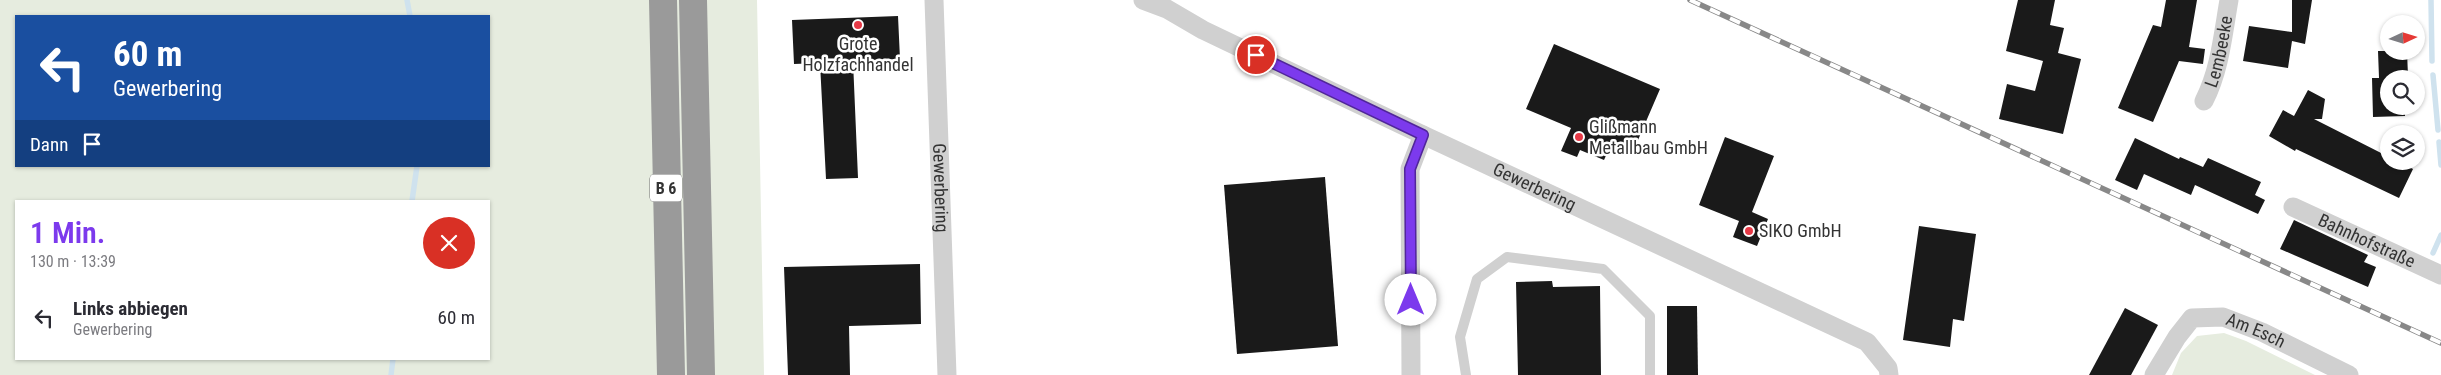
<!DOCTYPE html>
<html lang="de">
<head>
<meta charset="utf-8">
<style>
	:root { --surface:#fff; --page:#f7f7f7; --text:#2b2b33; --muted:#7c7c81; --accent:#7c3aed }
	body { margin:0; font-family:"Roboto Condensed",sans-serif; background:var(--page); color:var(--text); height:100vh; display:flex; flex-direction:column; font-size:19px; white-space:nowrap }
	* { box-sizing:border-box; margin:0 }
	p { font-size:16px; color:var(--muted) }
	.icon { flex:none; width:28px; height:28px; fill:none; stroke:currentColor; stroke-width:2; stroke-linecap:round; stroke-linejoin:round }
	.map { position:relative; flex:1; overflow:hidden }
	.panel { position:absolute; left:15px; top:200px; width:475px; height:160px; display:flex; flex-direction:column; background:var(--surface); border-radius:0px; box-shadow:0 1px 4px #0004 }
	.panel>* { flex:none }
	.hud { position:absolute; left:15px; top:15px; width:475px; height:152px; border-radius:0px; box-shadow:0 1px 4px #0004; background:#1a4fa0; color:#fff; overflow:hidden }
	.needle { width:32px; rotate:86deg }
	.controls { position:absolute; left:2380px; top:15px; display:grid; gap:10px }
	.controls a { display:grid; place-items:center; width:45px; height:45px; border-radius:50%; background:var(--surface); box-shadow:0 1px 4px #0004; font-size:25px }
	.pin { position:absolute; display:grid; place-items:center; width:42px; height:42px; color:#fff; margin:-21px; border:2px solid #fff; border-radius:50%; box-shadow:0 1px 5px #0007 }
	.me { position:absolute; width:55px; margin:-28px; rotate:0deg; stroke-linejoin:round; filter:drop-shadow(0 0 4px #0008) }
	.turn { display:flex; align-items:center; gap:18px; height:105px; padding:0 15px; font-size:22px }
	.turn .icon { width:65px; height:65px; stroke-width:2.5 }
	.turn b { display:block; font-size:35px; line-height:42px }
	.then { display:flex; align-items:center; height:48px; padding:0 15px; background:#0003; gap:10px; font-size:19px }
	.round { display:grid; place-items:center; flex:none; width:52px; height:52px; border-radius:26px; background:var(--page) }
	.summary { display:flex; align-items:center; justify-content:space-between; height:85px; padding:0 15px }
	h1 { font-size:30px; font-weight:600; line-height:38px; color:var(--accent) }
	ul { padding:0; list-style:none }
	li { display:flex; align-items:center; gap:15px; height:65px; padding:0 15px }
	li div { flex:1 }
	li b { display:block; font-size:19px }
	li em { font-style:normal }
	.map>svg:first-child { display:block }
	.green { fill:#e6ecdf; fill-rule:evenodd }
	.lines { fill:none; stroke-linecap:round; stroke-linejoin:round }
	.stream { stroke:#cfe2ee; stroke-width:5.5 }
	.building { fill:#1a1a1a }
	.lane { stroke:#d0d0d0; stroke-width:10 }
	.street { stroke:#d0d0d0; stroke-width:19 }
	.highway { stroke:#9a9a9a; stroke-width:28 }
	.rail-casing { stroke:#888; stroke-width:5.5 }
	.rail { stroke:#fff; stroke-width:4; stroke-dasharray:11; stroke-linecap:butt }
	.route-casing { stroke:#51269a; stroke-width:12 }
	.route { stroke:#7c3aed; stroke-width:9 }
	.poi-dot { fill:#e63946; stroke:#fff; stroke-width:2 }
	.labels { text-anchor:middle; stroke-width:5; stroke-linejoin:round; paint-order:stroke }
	.shield { fill:#fff; stroke:#707070; stroke-width:1 }
	.shield-label { font-size:16px; font-weight:bold; fill:#333 }
	.poi-label { font-size:18px; fill:#333; stroke:#fff; text-anchor:start }
	.street-label { font-size:18px; fill:#333; stroke:#fff }
</style>
</head>
<body>
<div class="map">
<svg width="2441" height="375" viewBox="0 0 2441 375">
	<rect width="100%" height="100%" fill="#fff"/>
	<g class="green">
		<path d="M 0,0 L 757,0 L 764,375 L 0,375 ZM 16,16 L 489,16 L 489,166 L 16,166 ZM 16,201 L 489,201 L 489,359 L 16,359 Z"/>
		<polygon points="2224,333 2246,341 2315,375 2172,375 2181,353 2197,336"/>
	</g>
	<g class="lines">
		<g class="stream">
			<polyline points="407,0 410,16"/>
			<polyline points="2431,0 2432,61"/>
			<polyline points="2433,75 2438,130"/>
			<polyline points="2439,142 2441,165"/>
			<polyline points="412,201 417,166"/>
			<polyline points="2433,253 2441,235"/>
			<polyline points="391,375 393,359"/>
		</g>
	</g>
	<g class="building">
		<polygon points="2018,0 2055,0 2050,25 2064,28 2058,53 2081,59 2063,134 1999,119 2007,84 2035,91 2043,61 2006,51"/>
		<polygon points="2166,0 2197,0 2189,47 2205,49 2203,64 2179,61 2153,122 2118,108 2153,25 2161,27"/>
		<polygon points="2292,0 2312,0 2305,44 2292,41 2288,68 2243,61 2249,26 2292,32"/>
		<polygon points="898,16 900,59 853,61 858,178 826,179 820,63 794,64 792,20"/>
		<polygon points="1554,44 1660,89 1632,154 1611,145 1604,160 1580,150 1577,157 1561,151 1571,128 1526,109"/>
		<polygon points="2378,51 2407,51 2408,76 2404,77 2404,79 2389,79 2389,106 2405,106 2405,116 2373,117 2372,78 2379,78"/>
		<polygon points="2308,90 2325,99 2322,119 2314,119 2389,157 2389,161 2398,161 2413,169 2399,198 2296,149 2295,151 2269,136 2283,110 2294,116"/>
		<polygon points="1725,137 1774,156 1752,212 1768,219 1757,246 1733,237 1739,221 1699,205"/>
		<polygon points="2135,138 2179,159 2180,157 2203,167 2208,158 2261,182 2255,195 2265,200 2258,214 2195,185 2191,195 2144,174 2137,190 2115,180"/>
		<polygon points="1325,177 1338,346 1237,354 1224,185"/>
		<polygon points="2294,220 2368,255 2364,262 2376,267 2368,287 2280,249"/>
		<polygon points="1919,226 1976,234 1964,321 1953,319 1950,347 1903,340"/>
		<polygon points="920,264 921,324 849,326 850,375 788,375 784,267"/>
		<polygon points="1552,281 1553,287 1600,286 1601,375 1518,375 1516,282"/>
		<polygon points="1667,306 1697,306 1698,375 1667,375"/>
		<polygon points="2125,308 2158,325 2131,375 2089,375"/>
	</g>
	<g class="lines">
		<polyline class="lane" points="1466,375 1460,337 1477,279 1507,257 1603,269 1650,316 1650,375"/>
		<g class="street">
			<path id="s1" d="M 934,0 L 947,375"/>
			<path id="s2" d="M 1143,0 L 1167,9 L 1203,30 L 1423,135 L 1867,342 L 1888,368 L 1889,375"/>
			<path id="s3" d="M 2204,101 C 2220,70 2223,34 2229,0"/>
			<path id="s4" d="M 2293,207 L 2441,275"/>
			<polyline points="1411,375 1410,169 1423,135"/>
			<path id="s5" d="M 2154,375 L 2177,337 L 2192,318 L 2223,317 L 2262,332 L 2349,375"/>
		</g>
		<g class="highway">
			<polyline points="663,0 671,375"/>
			<polyline points="693,0 701,375"/>
		</g>
		<g class="rail-casing">
			<polyline id="rail" points="1690,0 2441,343"/>
		</g>
		<use href="#rail" class="rail"/>
	</g>
	<g class="lines">
		<g class="route-casing">
			<polyline id="route" points="1256,55 1423,135 1410,169 1411,300"/>
		</g>
		<use href="#route" class="route"/>
	</g>
	<g class="poi-dot">
		<circle cx="858" cy="25" r="5"/>
		<circle cx="1579" cy="137" r="5"/>
		<circle cx="1749" cy="231" r="5"/>
	</g>
	<g class="labels">
		<rect class="shield" x="650" y="174.5" width="32" height="27" rx="4"/>
		<g class="shield-label">
			<text x="666" y="194">B 6</text>
		</g>
		<g class="poi-label">
			<text x="858" y="50" text-anchor="middle">Grote<tspan x="858" dy="21">Holzfachhandel</tspan></text>
			<text x="1589" y="133">Glißmann<tspan x="1589" dy="21">Metallbau GmbH</tspan></text>
			<text x="1759" y="237">SIKO GmbH</text>
		</g>
		<g class="street-label">
			<text dy="6" stroke="none"><textPath href="#s3" startOffset="52">Lembeeke</textPath></text>
			<text dy="6" stroke="none"><textPath href="#s2" startOffset="434">Gewerbering</textPath></text>
			<text dy="6" stroke="none"><textPath href="#s1" startOffset="188">Gewerbering</textPath></text>
			<text dy="6" stroke="none"><textPath href="#s4" startOffset="81">Bahnhofstraße</textPath></text>
			<text dy="6" stroke="none"><textPath href="#s5" startOffset="135">Am Esch</textPath></text>
		</g>
	</g>
</svg>
<div class="controls">
<a><svg class="needle" viewBox="-14 -14 28 28"><path d="M0-13l5 13h-10z" fill="#e53935"/><path d="M0 13l5-13h-10z" fill="#7c7c81"/></svg></a>
<a><svg class="icon" aria-label="search" viewBox="0 0 24 24"><circle cx="10" cy="10" r="6"/><path d="M15 15l6 6"/></svg></a>
<a><svg class="icon" aria-label="layers" viewBox="0 0 24 24"><path d="M12 4l9 5-9 5-9-5zM3 14l9 5 9-5"/></svg></a>
</div>
<div class="pin" style="left:1256px;top:55px;background:#d93025"><svg class="icon" aria-label="arrive" viewBox="0 0 24 24"><path d="M6 21V4h12l-3 4 3 4H6"/></svg></div>
<svg class="me" style="left:1411px;top:300px" viewBox="-20 -20 40 40"><circle r="19" fill="#fff"/><path d="M0-13L10 11 0 6-10 11z" fill="#7c3aed"/></svg>
<div class="hud">
<div class="turn"><svg class="icon" aria-label="left" viewBox="0 0 24 24"><path d="M17 20v-9H6M10 6l-5 5 5 5"/></svg><div><b>60 m</b>Gewerbering</div></div>
<div class="then">Dann<svg class="icon" aria-label="arrive" viewBox="0 0 24 24"><path d="M6 21V4h12l-3 4 3 4H6"/></svg></div>
</div>
<section class="panel">
<div class="summary"><div><h1>1 Min.</h1><p>130 m · 13:39</p></div><a class="round" style="background:#d93025;color:#fff"><svg class="icon" aria-label="close" viewBox="0 0 24 24"><path d="M6 6l12 12M18 6L6 18"/></svg></a></div>
<ul>
<li><svg class="icon" aria-label="left" viewBox="0 0 24 24"><path d="M17 20v-9H6M10 6l-5 5 5 5"/></svg><div><b>Links abbiegen</b><p>Gewerbering</p></div><em>60 m</em></li>
</ul>
</section>
</div>
</body>
</html>
